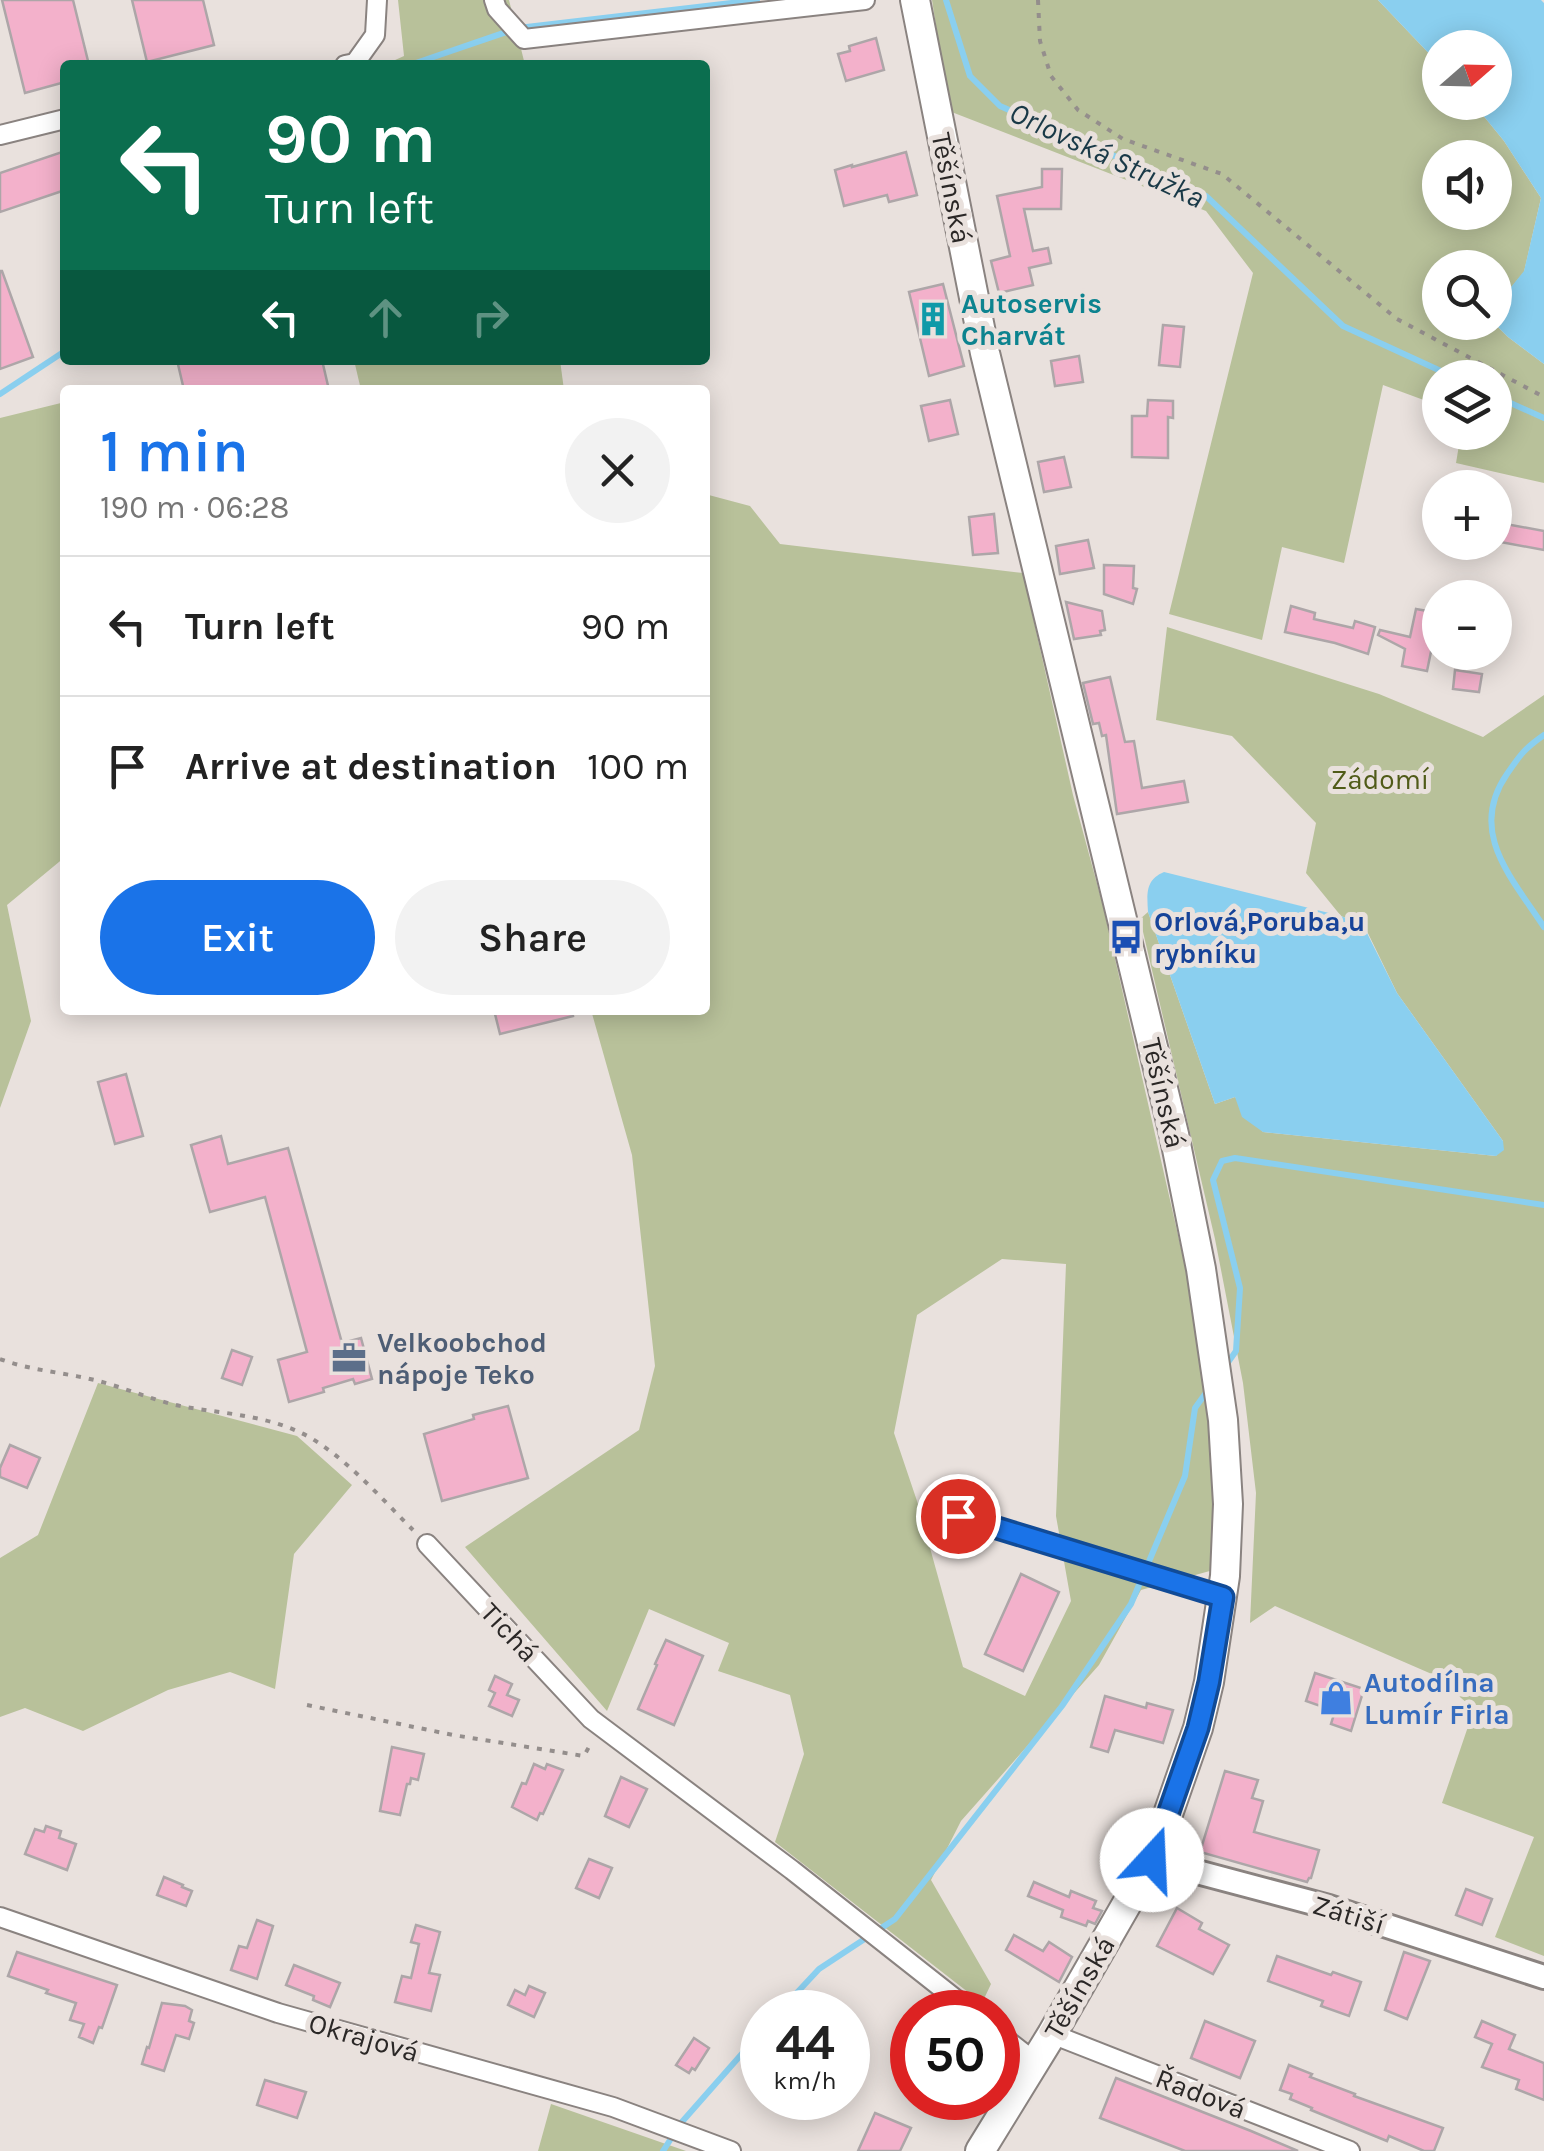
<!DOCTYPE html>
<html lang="en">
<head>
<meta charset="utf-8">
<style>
	:root { --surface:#fff; --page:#f2f2f2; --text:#222; --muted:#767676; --line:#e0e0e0; --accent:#1a73e8 }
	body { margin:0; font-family:Karla,sans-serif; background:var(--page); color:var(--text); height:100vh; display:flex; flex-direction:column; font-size:38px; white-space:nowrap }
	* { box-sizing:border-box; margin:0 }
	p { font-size:32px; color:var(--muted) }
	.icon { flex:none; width:55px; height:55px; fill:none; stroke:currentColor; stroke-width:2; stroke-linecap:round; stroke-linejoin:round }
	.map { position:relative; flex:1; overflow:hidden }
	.drawer { position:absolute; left:60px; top:385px; width:650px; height:630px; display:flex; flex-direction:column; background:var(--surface); border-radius:10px; box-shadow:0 5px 25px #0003 }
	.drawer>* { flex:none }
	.guide { position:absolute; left:60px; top:60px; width:650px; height:305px; border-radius:10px; box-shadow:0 5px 25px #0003; background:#0b6e4f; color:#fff; overflow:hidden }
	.needle { width:65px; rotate:70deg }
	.buttons { position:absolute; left:1422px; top:30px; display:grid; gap:20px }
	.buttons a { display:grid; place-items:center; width:90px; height:90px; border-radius:50%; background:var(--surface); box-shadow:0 5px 25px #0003; font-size:50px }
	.speed { position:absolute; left:740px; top:1990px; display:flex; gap:20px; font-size:50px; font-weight:700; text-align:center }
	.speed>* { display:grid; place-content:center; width:130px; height:130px; border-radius:50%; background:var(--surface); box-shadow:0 5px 25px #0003; line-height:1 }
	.speed small { font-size:25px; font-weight:400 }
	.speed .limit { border:15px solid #d22; background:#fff; color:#111 }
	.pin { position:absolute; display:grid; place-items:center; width:85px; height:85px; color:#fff; margin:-42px; border:5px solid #fff; border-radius:50%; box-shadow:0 2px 10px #0007 }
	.me { position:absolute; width:110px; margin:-55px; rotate:20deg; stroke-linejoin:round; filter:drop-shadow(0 0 8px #0008) }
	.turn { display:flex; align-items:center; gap:35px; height:210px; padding:0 40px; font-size:45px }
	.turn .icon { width:130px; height:130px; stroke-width:2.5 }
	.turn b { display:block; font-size:70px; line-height:85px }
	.lanes { display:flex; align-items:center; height:95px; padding:0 40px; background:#0003; justify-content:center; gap:50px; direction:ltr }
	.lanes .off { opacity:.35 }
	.round { display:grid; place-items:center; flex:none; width:105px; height:105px; border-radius:52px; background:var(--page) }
	.overview { display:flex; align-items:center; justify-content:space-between; height:170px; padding:0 40px }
	h1 { font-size:60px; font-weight:600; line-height:75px; color:var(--accent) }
	.primary-button { display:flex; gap:20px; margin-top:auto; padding:20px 40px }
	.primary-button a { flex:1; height:115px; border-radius:60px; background:var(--accent); color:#fff; font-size:40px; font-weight:600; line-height:115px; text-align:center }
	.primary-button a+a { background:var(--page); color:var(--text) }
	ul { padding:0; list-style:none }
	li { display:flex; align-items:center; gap:30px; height:140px; padding:0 40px; border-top:2px solid var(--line) }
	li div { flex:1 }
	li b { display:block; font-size:38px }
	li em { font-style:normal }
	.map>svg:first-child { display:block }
	.green { fill:#b8c19a; fill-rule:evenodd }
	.water { fill:#8acfef }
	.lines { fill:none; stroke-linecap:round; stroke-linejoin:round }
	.stream { stroke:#8acfef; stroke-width:6 }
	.building { fill:#f3b1cb; stroke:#ada6a8; stroke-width:2.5 }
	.minor-casing { stroke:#8a8380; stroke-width:22 }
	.tertiary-casing { stroke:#8a8380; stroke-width:28 }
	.secondary-casing { stroke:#8a8380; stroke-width:32 }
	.path { stroke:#948e8c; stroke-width:4; stroke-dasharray:5 8; stroke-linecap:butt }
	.minor { stroke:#fff; stroke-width:18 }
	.tertiary { stroke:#fff; stroke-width:22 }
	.secondary { stroke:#fff; stroke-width:28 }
	.route-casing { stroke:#114b97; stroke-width:25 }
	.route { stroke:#1a73e8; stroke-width:18 }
	.labels { text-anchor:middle; stroke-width:10; stroke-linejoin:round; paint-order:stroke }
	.street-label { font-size:28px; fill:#2a2726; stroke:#e9e1dd }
	.culture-label { font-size:28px; font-weight:bold; fill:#0d838f; stroke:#e9e1dd; text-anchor:start }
	.park-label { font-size:28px; fill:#505b18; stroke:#e9e1dd }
	.transit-label { font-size:28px; font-weight:bold; fill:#164399; stroke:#e9e1dd; text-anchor:start }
	.service-label { font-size:28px; font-weight:bold; fill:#4e5e75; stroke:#e9e1dd; text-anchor:start }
	.shop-label { font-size:28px; font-weight:bold; fill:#366cbe; stroke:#e9e1dd; text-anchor:start }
	.water-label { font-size:30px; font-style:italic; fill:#193947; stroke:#e9e1dd }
</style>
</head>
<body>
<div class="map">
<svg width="1544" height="2151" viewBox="0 0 1544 2151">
	<rect width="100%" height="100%" fill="#e9e1dd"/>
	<g class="green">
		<polygon points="398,0 509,0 525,65 384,65 404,56"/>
		<path d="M 932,0 L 1378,0 L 1440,65 L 1440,102 L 1473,103 L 1504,141 L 1541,198 L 1524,272 L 1495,307 L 1495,268 L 1440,268 L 1440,322 L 1494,323 L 1508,337 L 1544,364 L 1544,483 L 1456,463 L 1461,433 L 1495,432 L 1495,378 L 1440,378 L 1440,406 L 1383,385 L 1344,563 L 1282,547 L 1262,640 L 1169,614 L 1253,273 L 1206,211 L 949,111 ZM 1440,158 L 1495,158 L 1495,212 L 1440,212 Z"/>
		<polygon points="354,360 560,360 564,390 361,390"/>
		<polygon points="65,402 65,857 7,905 31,1021 0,1108 0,418"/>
		<path d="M 705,494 L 750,506 L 780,544 L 1023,573 L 1073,795 L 1103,906 L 1186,1270 L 1214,1437 L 1217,1569 L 1141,1590 L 1099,1665 L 961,1821 L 931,1880 L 991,1984 L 982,2003 L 775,1842 L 804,1754 L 790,1695 L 718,1671 L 729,1643 L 649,1609 L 607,1711 L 465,1547 L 639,1430 L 655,1366 L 632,1155 L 591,1010 L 705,1010 ZM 1002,1259 L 1066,1264 L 1056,1516 L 1071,1601 L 1025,1696 L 963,1667 L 917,1501 L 894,1433 L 917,1315 Z"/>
		<polygon points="1167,627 1379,694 1483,737 1544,695 1544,1956 1495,1937 1534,1837 1442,1803 1474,1709 1434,1675 1275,1606 1250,1623 1256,1493 1243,1383 1215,1239 1140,919 1148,912 1215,1104 1235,1097 1263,1132 1496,1156 1503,1141 1397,993 1364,925 1341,916 1306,873 1316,823 1232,736 1156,720"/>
		<polygon points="98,1383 297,1436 352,1485 294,1554 275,1689 230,1672 168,1690 83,1731 25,1708 0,1717 0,1558 38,1535"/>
		<polygon points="551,2104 686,2151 538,2151"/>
	</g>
	<g class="water">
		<polygon points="1378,0 1541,0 1544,3 1544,364 1508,337 1494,323 1495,307 1524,271 1541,198 1504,141 1473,103 1495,102 1495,48 1440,48 1440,65"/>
		<path d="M 1164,872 L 1341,916 L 1363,925 L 1397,993 L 1503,1141 L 1504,1150 L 1496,1156 L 1263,1132 L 1242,1117 L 1235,1097 L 1215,1104 L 1148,912 C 1147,894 1145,880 1164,872 Z"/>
	</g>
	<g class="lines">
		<g class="stream">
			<polyline points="946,0 970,76 1000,106 1206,196 1343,326 1456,378"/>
			<polyline points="410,65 518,28 757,0"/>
			<polyline points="0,394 65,351"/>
			<polyline points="1495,396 1544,418"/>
			<path d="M 1544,735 C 1525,748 1520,755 1507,774 C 1467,832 1512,878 1544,927"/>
			<polyline points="1224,1368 1236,1351 1240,1288 1213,1180 1222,1161 1235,1158 1544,1205"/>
			<polyline points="779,2012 819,1969 895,1919 1062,1706 1131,1604 1185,1476 1195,1408 1208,1390"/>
			<polyline points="663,2151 681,2123 762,2031"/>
		</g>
	</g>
	<g class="building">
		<polygon points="2,0 73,0 89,65 65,65 65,82 25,93"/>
		<polygon points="132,0 203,0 214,45 147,62"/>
		<polygon points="876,38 884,70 846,81 838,54 850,51 849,46"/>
		<polygon points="62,152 65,160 65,190 0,212 0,173"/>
		<polygon points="906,152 917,195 889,202 887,195 844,206 835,170 852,165 852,167"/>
		<polygon points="1042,169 1062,169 1061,209 1024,209 1033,251 1048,248 1051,263 1029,268 1033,285 999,293 991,261 1010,256 997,196 1042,187"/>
		<polygon points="0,271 2,271 33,357 0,369"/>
		<polygon points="943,284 964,366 929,376 909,292"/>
		<polygon points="1163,325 1184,327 1180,367 1159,365"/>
		<polygon points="1079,356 1083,382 1055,386 1051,361"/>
		<polygon points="177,360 322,360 329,390 184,390"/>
		<polygon points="950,400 958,434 929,441 921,406"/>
		<polygon points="1148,400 1173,401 1173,418 1168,417 1168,458 1132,457 1132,416 1147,416"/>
		<polygon points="1064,457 1071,487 1044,492 1038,462"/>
		<polygon points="994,514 998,553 973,555 969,517"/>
		<polygon points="1495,522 1544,531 1544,550 1495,541"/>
		<polygon points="1088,540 1094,568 1060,574 1056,546"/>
		<polygon points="1104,565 1134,566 1133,588 1137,589 1133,604 1104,594"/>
		<polygon points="1066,602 1102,611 1105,630 1100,631 1101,635 1074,639"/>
		<polygon points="1291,606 1315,613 1314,619 1353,628 1355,621 1375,627 1368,654 1335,643 1285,632"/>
		<polygon points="1416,609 1439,613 1427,671 1402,666 1405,649 1378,635 1380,630 1410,637"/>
		<polygon points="1455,670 1482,674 1479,692 1453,689"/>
		<polygon points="1110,677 1125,742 1134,741 1142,788 1184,781 1188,802 1117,814 1106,735 1102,736 1099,723 1093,724 1083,683"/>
		<polygon points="494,1010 572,1010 573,1016 500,1034"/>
		<polygon points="126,1074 143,1136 115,1144 98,1082"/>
		<polygon points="221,1136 228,1164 288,1148 342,1343 361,1338 372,1379 355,1384 353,1379 323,1388 324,1392 289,1402 278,1360 307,1352 265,1197 210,1212 191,1145"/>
		<polygon points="232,1350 252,1357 242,1385 222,1378"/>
		<polygon points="508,1406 528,1478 442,1501 424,1434 474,1419 473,1415"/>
		<polygon points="10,1445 40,1458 27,1488 0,1477 0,1468"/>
		<polygon points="1021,1574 1059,1592 1023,1671 985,1654"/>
		<polygon points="666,1640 703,1656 674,1725 638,1709 657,1665 655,1664"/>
		<polygon points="1315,1673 1364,1689 1351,1731 1331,1724 1335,1711 1306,1701"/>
		<polygon points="495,1676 512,1684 507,1695 519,1700 512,1716 489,1706 495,1693 489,1690"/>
		<polygon points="1105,1696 1146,1708 1147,1703 1173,1710 1163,1743 1115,1730 1108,1752 1091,1747"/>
		<polygon points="392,1747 424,1754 418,1780 411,1778 410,1784 407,1784 400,1815 380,1811"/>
		<polygon points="534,1764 545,1769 547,1764 563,1770 543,1814 540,1813 537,1820 512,1807 522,1783 526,1784"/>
		<polygon points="1225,1771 1258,1780 1252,1798 1263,1801 1254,1832 1319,1850 1311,1878 1309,1878 1307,1882 1200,1852"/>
		<polygon points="621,1777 647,1789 629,1827 605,1816"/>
		<polygon points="46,1826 61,1831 59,1838 76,1844 67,1870 25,1854 35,1829 44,1832"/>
		<polygon points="589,1859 612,1868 599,1898 576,1888"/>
		<polygon points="164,1877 183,1885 182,1887 192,1891 186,1906 157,1895"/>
		<polygon points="1034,1882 1069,1897 1071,1891 1096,1901 1093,1908 1102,1911 1095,1924 1088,1921 1086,1926 1061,1917 1063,1910 1028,1896"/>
		<polygon points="1466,1889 1492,1899 1482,1925 1456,1915"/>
		<polygon points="1177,1908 1202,1923 1199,1929 1229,1945 1213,1974 1157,1946"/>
		<polygon points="257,1920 273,1926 257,1979 231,1970 239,1946 247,1948"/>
		<polygon points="416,1925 440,1932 429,1973 440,1975 431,2011 395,2002 402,1976 411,1978 419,1944 411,1942"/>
		<polygon points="1014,1935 1043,1951 1049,1942 1072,1957 1059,1982 1006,1950"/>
		<polygon points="17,1952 117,1985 102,2028 99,2027 93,2043 79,2037 84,2024 70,2020 76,2003 46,1993 48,1990 8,1976"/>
		<polygon points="1404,1952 1430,1961 1407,2019 1385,2010"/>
		<polygon points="1277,1956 1331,1975 1333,1972 1361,1982 1349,2016 1321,2006 1323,2001 1268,1981"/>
		<polygon points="294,1965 340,1983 330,2007 313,2000 314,1996 286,1985"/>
		<polygon points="529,1986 545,1993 534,2017 508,2005 515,1990 525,1995"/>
		<polygon points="162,2003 185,2006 192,2010 189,2021 194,2023 189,2039 176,2035 164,2071 142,2064 147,2047 149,2048"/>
		<polygon points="1205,2021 1255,2041 1240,2078 1191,2058"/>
		<polygon points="1482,2021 1515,2035 1509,2049 1544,2063 1544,2100 1516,2089 1519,2080 1482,2067 1492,2044 1475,2037"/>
		<polygon points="694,2038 709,2048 695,2070 692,2068 689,2073 676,2065"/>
		<polygon points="1289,2065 1312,2074 1310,2077 1355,2094 1354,2096 1443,2128 1434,2151 1424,2151 1389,2136 1387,2141 1311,2110 1312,2108 1290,2099 1292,2094 1280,2090"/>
		<polygon points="1116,2078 1251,2131 1298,2151 1185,2151 1100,2118"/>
		<polygon points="265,2080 306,2092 297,2118 257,2105"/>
		<polygon points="875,2113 911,2128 900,2151 858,2151"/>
	</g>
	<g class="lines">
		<g class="minor-casing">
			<g id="minor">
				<polyline points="494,0 497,9 524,39 865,0"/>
				<polyline points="345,65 355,63 375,35 377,0"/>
				<polyline points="0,135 65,119"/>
				<polyline points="931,1509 1013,1532 1223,1597"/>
				<polyline points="427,1544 591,1719 792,1870 972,2012"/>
				<polyline points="0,1917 278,2013 613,2107 731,2151"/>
				<polyline points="998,2033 1035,2062"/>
				<polyline points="1052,2034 1350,2151"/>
			</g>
		</g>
		<g class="tertiary-casing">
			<polyline id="tertiary" points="1152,1860 1329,1907 1544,1977"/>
		</g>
		<g class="secondary-casing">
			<polyline id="secondary" points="915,0 985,353 1174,1134 1201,1269 1223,1420 1228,1504 1225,1576 1209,1682 1198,1728 1152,1860 1052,2034 980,2151"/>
		</g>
		<g class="path">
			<polyline points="1038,0 1040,41 1051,76 1078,110 1123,139 1222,174 1397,319 1544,397"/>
			<path d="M 0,1359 C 29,1370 60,1372 90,1379 C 122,1386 153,1401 185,1407 C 228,1414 272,1416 311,1438 C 350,1462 381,1498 413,1530"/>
			<polyline points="307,1705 453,1735 584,1756 591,1743"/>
		</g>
		<use href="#minor" class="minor"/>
		<use href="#tertiary" class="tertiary"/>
		<use href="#secondary" class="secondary"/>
	</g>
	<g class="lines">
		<g class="route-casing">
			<polyline id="route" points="958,1516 1223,1597 1209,1682 1198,1728 1152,1860"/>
		</g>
		<use href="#route" class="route"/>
	</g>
	<defs>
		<g id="building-bare" transform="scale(2.7)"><path d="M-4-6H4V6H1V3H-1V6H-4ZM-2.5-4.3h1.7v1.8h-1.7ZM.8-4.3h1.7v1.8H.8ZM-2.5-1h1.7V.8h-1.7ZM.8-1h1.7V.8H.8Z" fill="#0f9aa8" stroke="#e9e1dd" stroke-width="2.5" paint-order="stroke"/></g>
		<g id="bus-bare" transform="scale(2.7)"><path d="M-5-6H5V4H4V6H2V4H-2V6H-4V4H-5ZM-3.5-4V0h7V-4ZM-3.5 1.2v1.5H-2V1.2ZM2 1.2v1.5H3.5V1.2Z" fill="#1a4fb4" stroke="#e9e1dd" stroke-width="2.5" paint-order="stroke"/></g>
		<g id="office-bare" transform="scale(2.7)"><path d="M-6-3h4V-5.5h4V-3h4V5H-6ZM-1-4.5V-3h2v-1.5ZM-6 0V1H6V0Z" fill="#5c6f8a" stroke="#e9e1dd" stroke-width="2.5" paint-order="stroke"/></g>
		<g id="shop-bare" transform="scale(2.7)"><path d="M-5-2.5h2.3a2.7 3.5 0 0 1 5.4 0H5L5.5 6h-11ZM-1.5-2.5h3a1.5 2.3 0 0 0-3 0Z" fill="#3f7fe0" stroke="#e9e1dd" stroke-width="2.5" paint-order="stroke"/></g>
	</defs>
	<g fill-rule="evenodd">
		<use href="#building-bare" x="933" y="319"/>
		<use href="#bus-bare" x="1126" y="937"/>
		<use href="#office-bare" x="349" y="1358"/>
		<use href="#shop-bare" x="1336" y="1698"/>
	</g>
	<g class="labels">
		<g class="street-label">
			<text transform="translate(952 188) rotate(79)" y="10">Těšínská</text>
			<text transform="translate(1164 1093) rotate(77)" y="10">Těšínská</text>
			<text transform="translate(510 1632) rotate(47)" y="10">Tichá</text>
			<text transform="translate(1349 1914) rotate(17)" y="10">Zátiší</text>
			<text transform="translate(1079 1987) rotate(-60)" y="10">Těšínská</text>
			<text transform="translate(364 2037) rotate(16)" y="10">Okrajová</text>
			<text transform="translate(1201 2093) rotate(21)" y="10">Řadová</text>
		</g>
		<g class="culture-label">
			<text x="961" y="313">Autoservis<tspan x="961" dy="32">Charvát</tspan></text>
		</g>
		<g class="park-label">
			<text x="1380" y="789">Zádomí</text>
		</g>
		<g class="transit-label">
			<text x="1154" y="931">Orlová,Poruba,u<tspan x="1154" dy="32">rybníku</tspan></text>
		</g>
		<g class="service-label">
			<text x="377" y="1352">Velkoobchod<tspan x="377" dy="32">nápoje Teko</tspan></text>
		</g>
		<g class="shop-label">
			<text x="1364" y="1692">Autodílna<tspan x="1364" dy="32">Lumír Firla</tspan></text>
		</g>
		<g class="water-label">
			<text transform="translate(1107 155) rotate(25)" y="10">Orlovská Stružka</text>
		</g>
	</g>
</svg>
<div class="buttons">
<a><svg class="needle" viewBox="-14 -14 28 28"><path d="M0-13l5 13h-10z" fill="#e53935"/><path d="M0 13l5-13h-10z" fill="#767676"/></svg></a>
<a><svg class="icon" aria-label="sound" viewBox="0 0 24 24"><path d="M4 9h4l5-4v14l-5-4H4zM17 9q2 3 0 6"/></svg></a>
<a><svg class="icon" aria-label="search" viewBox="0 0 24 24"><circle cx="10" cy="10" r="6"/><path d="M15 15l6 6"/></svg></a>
<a><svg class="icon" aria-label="layers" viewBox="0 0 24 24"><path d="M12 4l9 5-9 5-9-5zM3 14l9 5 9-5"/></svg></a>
<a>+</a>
<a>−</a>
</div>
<div class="speed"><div>44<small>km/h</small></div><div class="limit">50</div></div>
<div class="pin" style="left:958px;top:1516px;background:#d93025"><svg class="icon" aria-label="arrive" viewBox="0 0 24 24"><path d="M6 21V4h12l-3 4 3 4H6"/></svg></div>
<svg class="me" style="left:1152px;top:1860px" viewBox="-20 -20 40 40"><circle r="19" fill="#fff"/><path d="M0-13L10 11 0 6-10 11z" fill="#1a73e8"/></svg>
<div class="guide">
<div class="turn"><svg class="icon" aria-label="left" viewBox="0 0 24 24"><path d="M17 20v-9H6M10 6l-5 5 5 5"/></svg><div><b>90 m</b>Turn left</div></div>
<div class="lanes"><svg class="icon" aria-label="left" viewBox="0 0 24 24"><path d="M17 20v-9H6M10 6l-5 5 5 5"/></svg><svg class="icon off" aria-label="ahead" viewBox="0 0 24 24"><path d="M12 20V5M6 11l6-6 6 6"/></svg><svg class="icon off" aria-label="right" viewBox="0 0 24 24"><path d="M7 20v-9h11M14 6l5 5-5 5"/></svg></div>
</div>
<section class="drawer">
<div class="overview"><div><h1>1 min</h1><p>190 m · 06:28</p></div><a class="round"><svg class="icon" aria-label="close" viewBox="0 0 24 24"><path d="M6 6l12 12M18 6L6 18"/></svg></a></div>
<ul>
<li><svg class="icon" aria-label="left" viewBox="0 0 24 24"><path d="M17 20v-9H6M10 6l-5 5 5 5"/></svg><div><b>Turn left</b></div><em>90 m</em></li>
<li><svg class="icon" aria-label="arrive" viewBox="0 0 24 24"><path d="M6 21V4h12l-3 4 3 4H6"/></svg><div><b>Arrive at destination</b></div><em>100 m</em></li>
</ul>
<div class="primary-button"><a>Exit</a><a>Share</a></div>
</section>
</div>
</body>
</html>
